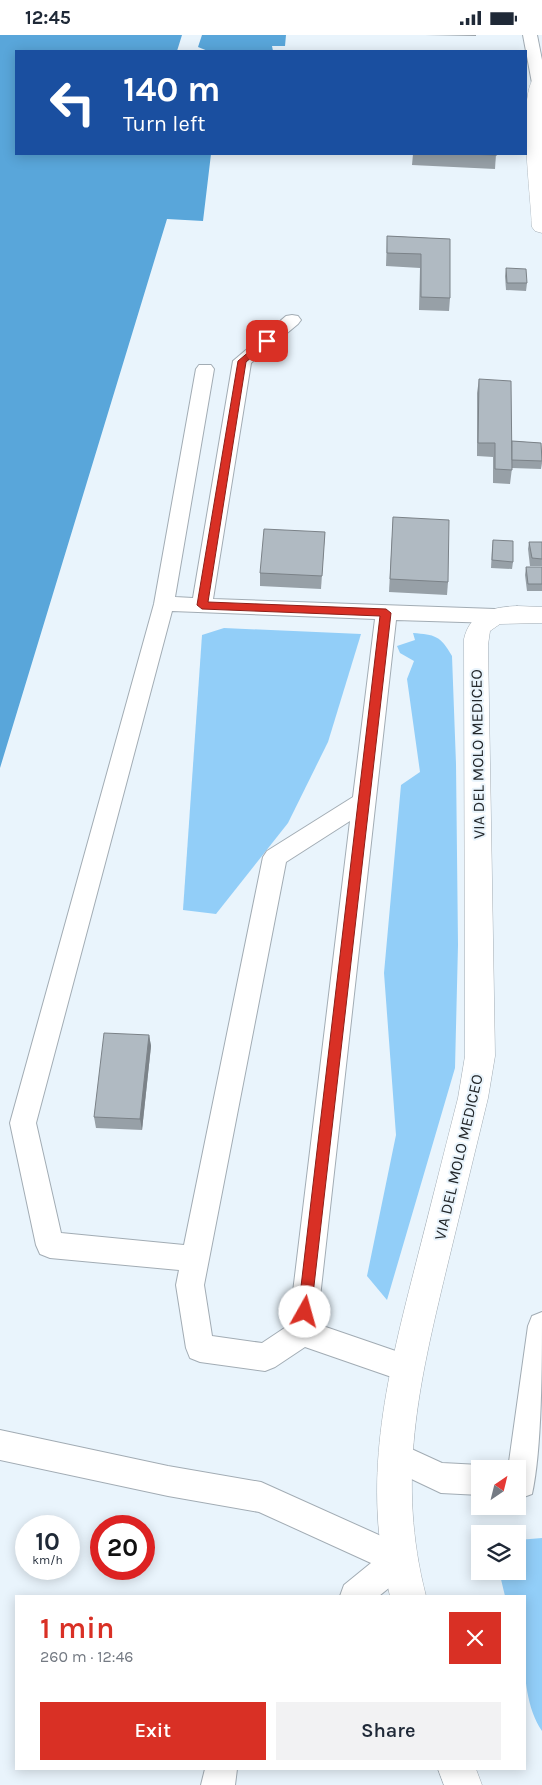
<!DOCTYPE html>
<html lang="en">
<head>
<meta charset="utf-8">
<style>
	:root { --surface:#fff; --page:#f2f2f3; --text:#1f2937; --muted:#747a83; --accent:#d93025 }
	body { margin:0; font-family:Karla,sans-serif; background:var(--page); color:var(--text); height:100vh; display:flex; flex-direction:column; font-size:19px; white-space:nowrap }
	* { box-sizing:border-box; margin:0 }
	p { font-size:16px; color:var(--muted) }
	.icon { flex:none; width:28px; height:28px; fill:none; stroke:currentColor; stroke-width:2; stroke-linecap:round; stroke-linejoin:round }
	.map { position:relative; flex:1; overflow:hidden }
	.sheet { position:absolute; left:15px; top:1560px; width:511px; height:175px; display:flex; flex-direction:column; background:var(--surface); border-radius:0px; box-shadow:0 2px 12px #0003 }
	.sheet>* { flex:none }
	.banner { position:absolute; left:15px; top:15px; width:512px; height:105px; border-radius:0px; box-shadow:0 2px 12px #0003; background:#1a4fa0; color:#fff; overflow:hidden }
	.needle { width:32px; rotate:35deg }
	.fabs { position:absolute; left:471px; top:1425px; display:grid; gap:10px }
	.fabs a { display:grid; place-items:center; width:55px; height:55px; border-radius:0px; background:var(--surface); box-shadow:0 2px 12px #0003; font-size:25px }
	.speed { position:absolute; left:15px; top:1480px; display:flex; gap:10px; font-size:25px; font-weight:700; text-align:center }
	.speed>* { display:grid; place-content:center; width:65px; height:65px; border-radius:50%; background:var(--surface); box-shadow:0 2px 12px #0003; line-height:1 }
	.speed small { font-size:12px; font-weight:400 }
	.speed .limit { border:8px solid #d22; background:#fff; color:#111 }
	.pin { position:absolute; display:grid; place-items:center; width:42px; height:42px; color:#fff; margin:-21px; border-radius:10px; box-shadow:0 2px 8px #0006 }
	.me { position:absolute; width:55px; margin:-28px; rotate:7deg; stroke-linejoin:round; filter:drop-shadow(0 0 4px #0008) }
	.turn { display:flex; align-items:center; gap:18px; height:105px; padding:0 25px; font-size:22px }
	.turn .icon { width:65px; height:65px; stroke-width:2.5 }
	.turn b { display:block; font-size:35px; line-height:42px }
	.round { display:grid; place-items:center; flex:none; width:52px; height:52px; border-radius:0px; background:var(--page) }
	.head { display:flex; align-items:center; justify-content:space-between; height:85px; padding:0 25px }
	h1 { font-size:30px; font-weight:600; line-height:38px; color:var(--accent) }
	.primary-button { display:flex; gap:10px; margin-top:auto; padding:10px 25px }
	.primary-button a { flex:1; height:58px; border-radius:0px; background:var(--accent); color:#fff; font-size:20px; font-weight:600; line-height:58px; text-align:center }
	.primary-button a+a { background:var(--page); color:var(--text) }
	.status { display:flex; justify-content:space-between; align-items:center; height:35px; padding:0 25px; background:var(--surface); direction:ltr }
	.status svg { height:14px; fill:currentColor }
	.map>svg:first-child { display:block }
	.green { fill:#92cef8 }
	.water { fill:#59a6da }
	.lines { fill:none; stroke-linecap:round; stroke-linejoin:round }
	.lane-casing { stroke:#a2acb4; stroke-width:2 }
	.street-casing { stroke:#a2acb4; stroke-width:1 }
	.lane { fill:#fff; fill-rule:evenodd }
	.street { fill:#fff; fill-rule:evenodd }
	.wall { fill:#97a0a7 }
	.shaded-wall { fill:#7b8288 }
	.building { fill:#b0bac2; stroke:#7b8288 }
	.route { fill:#d93025; stroke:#8d1f18 }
	.labels { text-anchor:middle; stroke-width:4; stroke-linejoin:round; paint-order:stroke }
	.street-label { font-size:16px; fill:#23272a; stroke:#e9f4fc }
</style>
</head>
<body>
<div class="status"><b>12:45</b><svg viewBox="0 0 49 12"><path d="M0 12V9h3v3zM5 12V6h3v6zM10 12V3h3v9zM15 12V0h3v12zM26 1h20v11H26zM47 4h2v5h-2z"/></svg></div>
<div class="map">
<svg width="542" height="1750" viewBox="0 0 542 1750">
	<rect width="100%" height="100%" fill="#e9f4fc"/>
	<g class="green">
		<polygon points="224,593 361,599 328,707 288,788 216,879 183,875 202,600"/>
		<path d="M 413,598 C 435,600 440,600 452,621 L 456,729 L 458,910 L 455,1033 L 387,1265 L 367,1241 L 396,1100 L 384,938 L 401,750 L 420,737 L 407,644 L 414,626 L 400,618 L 397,611 L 415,605 Z"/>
		<path d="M 542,1503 L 542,1696 C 518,1661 525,1602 525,1561 L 505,1561 L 499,1536 L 518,1536 L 518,1505 Z"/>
	</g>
	<g class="water">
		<polygon points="0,0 182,0 177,16 16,16 16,119 211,119 203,186 167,184 0,733"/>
		<polygon points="202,0 286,0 285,11 272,11 273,16 208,16 198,12"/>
	</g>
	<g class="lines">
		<g class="lane-casing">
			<g id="lane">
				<polygon points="523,0 537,0 542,25 542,52 534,51 532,48"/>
				<path d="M 292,280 L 298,281 L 301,285 L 298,289 L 251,328 L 213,564 L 495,574 L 502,576 L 505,581 L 502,586 L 495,588 L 396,585 L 317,1289 L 416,1323 L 420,1333 L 416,1343 L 406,1347 L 305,1312 L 275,1332 L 265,1336 L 200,1327 L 190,1323 L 186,1313 L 176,1250 L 179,1235 L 50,1223 L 40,1219 L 36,1210 L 10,1088 L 154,569 L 196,334 L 199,330 L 211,330 L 214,334 L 175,562 L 193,563 L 233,326 L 286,281 ZM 172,576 L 375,584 L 353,762 L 267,816 L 263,822 L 184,1210 L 61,1198 L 36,1088 ZM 350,786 L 289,1290 L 262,1308 L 212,1301 L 204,1250 L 286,827 Z"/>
				<path d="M 542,1277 C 542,1326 542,1415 532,1459 L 521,1463 L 518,1461 L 518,1434 L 508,1434 L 528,1291 L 532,1281 Z"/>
				<polygon points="0,1395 168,1431 261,1447 410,1514 414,1525 410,1536 379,1561 340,1561 344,1550 371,1528 259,1477 168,1461 0,1425"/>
				<polygon points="394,1406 442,1428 480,1430 489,1434 480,1434 480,1460 441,1458 384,1431 379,1421 384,1411"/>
				<polygon points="205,1734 237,1734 235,1750 201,1750"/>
			</g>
		</g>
		<g class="street-casing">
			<g id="street">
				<path d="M 539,43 L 542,44 L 542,198 L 535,196 L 532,192 C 531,162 518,66 533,44 Z"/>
				<path d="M 517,571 L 542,572 L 542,588 L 500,589 L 490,596 L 488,610 L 495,1021 L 488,1063 C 474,1121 460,1178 446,1236 C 419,1349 396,1445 426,1561 L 390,1561 C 361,1448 386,1346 414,1236 C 429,1178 443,1121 458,1063 L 465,1021 L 464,604 C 470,577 492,572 517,571 Z"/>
				<polygon points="438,1734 476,1734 482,1750 444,1750"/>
			</g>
		</g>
		<use href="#lane" class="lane"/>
		<use href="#street" class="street"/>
	</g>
	<g class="wall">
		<polygon points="425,0 476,0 476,1"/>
		<polygon points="413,119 496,119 495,134 412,130"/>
		<polygon points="387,201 450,204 450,263 449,276 419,275 420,233 386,231"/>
		<polygon points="506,233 527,248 526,256 506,255 505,241"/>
		<polygon points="479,344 512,406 541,408 542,428 541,434 512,433 510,449 493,448 493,422 477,421 477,358"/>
		<polygon points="393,482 448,547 447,560 389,557"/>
		<polygon points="325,497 321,554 260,551 260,538"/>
		<polygon points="493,505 513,527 512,534 491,533 492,513"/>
		<polygon points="529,507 542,507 542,531 530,531 528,514"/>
		<polygon points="526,532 542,532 542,556 527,556 525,540"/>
		<polygon points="149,1000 151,1011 142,1095 96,1093 94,1082"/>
	</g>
	<polygon class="shaded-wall" points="149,1000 151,1011 142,1095 140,1084"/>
	<g class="building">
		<polygon points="463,119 496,119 497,120"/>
		<polygon points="387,201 450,204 450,263 421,262 421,219 387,218"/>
		<polygon points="506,233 526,234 527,248 507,248"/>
		<polygon points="479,344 511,346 512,435 495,434 495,408 478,408"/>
		<polygon points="512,406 541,408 542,426 512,425"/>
		<polygon points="393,482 449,485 448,547 390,544"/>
		<polygon points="264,494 325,497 322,541 260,538"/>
		<polygon points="493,505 513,506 513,527 492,525"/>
		<polygon points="529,507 542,507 542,524 532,523"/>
		<polygon points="526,532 542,532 542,549 528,549"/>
		<polygon points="104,998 149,1000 140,1084 94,1082"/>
	</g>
	<polygon class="route" points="264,304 271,306 246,327 208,567 386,574 391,578 311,1277 309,1282 305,1283 300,1282 298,1277 380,581 202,574 197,570 238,326"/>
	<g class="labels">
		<g class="street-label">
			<text transform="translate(477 719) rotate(-91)" y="6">VIA DEL MOLO MEDICEO</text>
			<text transform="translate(458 1122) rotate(-77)" y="6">VIA DEL MOLO MEDICEO</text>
		</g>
	</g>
</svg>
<div class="fabs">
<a><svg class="needle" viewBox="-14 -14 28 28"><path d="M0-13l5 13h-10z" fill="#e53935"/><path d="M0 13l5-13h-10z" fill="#747a83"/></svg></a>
<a><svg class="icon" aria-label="layers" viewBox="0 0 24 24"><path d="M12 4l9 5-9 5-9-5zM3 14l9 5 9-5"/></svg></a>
</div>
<div class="speed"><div>10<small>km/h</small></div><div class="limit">20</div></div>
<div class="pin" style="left:267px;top:306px;background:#d93025"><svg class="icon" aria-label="arrive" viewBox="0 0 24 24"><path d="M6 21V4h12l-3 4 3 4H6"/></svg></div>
<svg class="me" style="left:305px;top:1277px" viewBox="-20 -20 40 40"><circle r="19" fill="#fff"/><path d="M0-13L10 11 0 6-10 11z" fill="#d93025"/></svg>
<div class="banner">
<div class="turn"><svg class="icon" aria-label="left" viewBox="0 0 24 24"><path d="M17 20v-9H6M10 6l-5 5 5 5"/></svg><div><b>140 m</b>Turn left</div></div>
</div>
<section class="sheet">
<div class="head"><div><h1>1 min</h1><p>260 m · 12:46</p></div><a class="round" style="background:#d93025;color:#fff"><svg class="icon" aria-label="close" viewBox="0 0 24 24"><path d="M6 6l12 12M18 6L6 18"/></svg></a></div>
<div class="primary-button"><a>Exit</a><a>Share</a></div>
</section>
</div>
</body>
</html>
